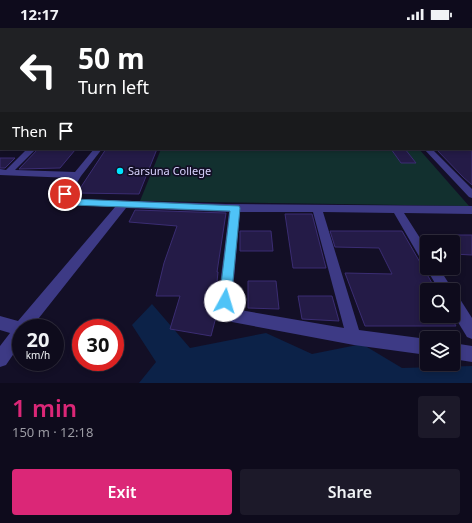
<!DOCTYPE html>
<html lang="en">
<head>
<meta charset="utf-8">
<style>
	:root { --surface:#0e0b1c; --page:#1c1929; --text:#f1f3f6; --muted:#9b9ba3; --line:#2e2b3b; --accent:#db2777 }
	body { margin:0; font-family:"Noto Sans",sans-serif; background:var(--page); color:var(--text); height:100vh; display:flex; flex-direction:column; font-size:15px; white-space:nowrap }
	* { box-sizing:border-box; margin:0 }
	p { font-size:13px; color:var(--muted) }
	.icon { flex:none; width:22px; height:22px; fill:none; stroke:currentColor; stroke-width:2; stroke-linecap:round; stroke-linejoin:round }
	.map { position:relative; height:355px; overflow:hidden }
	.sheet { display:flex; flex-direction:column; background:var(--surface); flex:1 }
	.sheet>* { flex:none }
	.guide { position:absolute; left:0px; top:0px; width:472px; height:122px; box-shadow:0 2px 6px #0003,0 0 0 1px var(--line); background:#202124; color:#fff; overflow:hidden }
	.tools { position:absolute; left:420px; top:207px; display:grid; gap:8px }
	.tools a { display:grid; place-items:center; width:40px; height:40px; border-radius:4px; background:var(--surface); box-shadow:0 2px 6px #0003,0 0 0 1px var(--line); font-size:20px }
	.speed { position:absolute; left:12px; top:291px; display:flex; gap:8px; font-size:20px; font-weight:700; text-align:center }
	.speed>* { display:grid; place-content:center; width:52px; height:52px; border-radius:50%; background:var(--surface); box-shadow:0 2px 6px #0003,0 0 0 1px var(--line); line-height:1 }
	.speed small { font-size:10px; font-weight:400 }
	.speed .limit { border:6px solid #d22; background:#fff; color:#111 }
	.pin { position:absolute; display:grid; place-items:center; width:34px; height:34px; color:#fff; margin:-17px; border:2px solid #fff; border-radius:50%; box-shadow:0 1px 4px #0007 }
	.me { position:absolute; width:44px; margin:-22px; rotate:6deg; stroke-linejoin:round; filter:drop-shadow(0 0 3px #0008) }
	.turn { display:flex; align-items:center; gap:14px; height:84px; padding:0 12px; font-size:18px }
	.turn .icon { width:52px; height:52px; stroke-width:2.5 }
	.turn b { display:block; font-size:28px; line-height:34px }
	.then { display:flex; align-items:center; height:38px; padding:0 12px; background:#0003; gap:8px; font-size:15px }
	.round { display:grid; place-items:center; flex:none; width:42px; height:42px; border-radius:4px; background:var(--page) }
	.head { display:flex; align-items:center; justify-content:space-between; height:68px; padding:0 12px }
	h1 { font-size:24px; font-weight:600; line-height:30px; color:var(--accent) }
	.primary-button { display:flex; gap:8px; margin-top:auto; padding:8px 12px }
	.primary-button a { flex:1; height:46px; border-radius:4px; background:var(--accent); color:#fff; font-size:16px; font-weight:600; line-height:46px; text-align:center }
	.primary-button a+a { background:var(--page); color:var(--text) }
	.status { display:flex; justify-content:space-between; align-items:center; height:28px; padding:0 20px; background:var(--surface); direction:ltr }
	.status svg { height:11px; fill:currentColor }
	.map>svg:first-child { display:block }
	.green { fill:#12302f }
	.water { fill:#0c2248 }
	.building { fill:#241b47; stroke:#3b2d73 }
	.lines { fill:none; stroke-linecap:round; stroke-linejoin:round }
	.street { fill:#3d3a85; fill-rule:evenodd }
	.route { fill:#4fc3f7; stroke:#337fa1 }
	.poi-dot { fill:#00e5ff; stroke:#130f26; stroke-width:1.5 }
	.labels { text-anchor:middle; stroke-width:3.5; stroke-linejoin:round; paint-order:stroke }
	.poi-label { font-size:11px; fill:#d9d4ff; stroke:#130f26; text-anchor:start }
</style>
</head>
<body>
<div class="status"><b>12:17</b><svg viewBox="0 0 49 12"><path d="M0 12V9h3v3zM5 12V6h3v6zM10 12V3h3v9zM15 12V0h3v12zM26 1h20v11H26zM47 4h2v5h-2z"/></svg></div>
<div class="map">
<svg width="472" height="355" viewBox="0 0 472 355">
	<rect width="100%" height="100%" fill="#130f26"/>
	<polygon class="green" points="161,121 419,121 469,178 140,173"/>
	<polygon class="water" points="152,276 190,320 266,305 312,326 362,316 402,340 472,338 472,355 139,355 156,334 132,297"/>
	<g class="building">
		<polygon points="38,121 56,121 75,122 60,140 19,141"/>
		<polygon points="106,121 157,121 139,166 77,165"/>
		<polygon points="391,121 405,121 416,135 401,135"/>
		<polygon points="436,121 472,121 472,157 463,149"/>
		<polygon points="0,130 15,130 5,140 0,140"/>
		<polygon points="135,182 226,185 217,244 218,244 214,284 217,285 211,308 170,301 180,268 156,268 164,235 177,198 129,194"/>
		<polygon points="285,186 312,186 326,240 293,240"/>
		<polygon points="240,203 271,203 273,223 240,223"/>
		<polygon points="330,203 402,203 436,262 427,262 427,288 450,288 456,298 365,298 345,245 392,246 379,220 335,219"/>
		<polygon points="453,207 472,207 472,227 453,226"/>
		<polygon points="248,253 276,253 279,281 248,280"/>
		<polygon points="298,268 332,268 339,293 302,291"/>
	</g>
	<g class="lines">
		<g class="street">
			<polygon points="471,65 472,66 472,70 471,69"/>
			<rect x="0" y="66" width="1" height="4"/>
			<rect x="471" y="75" width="1" height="4"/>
			<rect x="0" y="94" width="1" height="4"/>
			<rect x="471" y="102" width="1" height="5"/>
			<path d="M 27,121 L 36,121 L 15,142 L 75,144 L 94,121 L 102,121 L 81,148 L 70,166 L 70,169 L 74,171 L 226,176 L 472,178 L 472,186 L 404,185 L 427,221 L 427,236 L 423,235 L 394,185 L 323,184 L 359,302 L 427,311 L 427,327 L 354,317 L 232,294 L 224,288 L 218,273 L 229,184 L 126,180 L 31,300 L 21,300 L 21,315 L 6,337 L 0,339 L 0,318 L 10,305 L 0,302 L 0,288 L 18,293 L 115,179 L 72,177 L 63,173 L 60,166 L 71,150 L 0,147 L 0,141 L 6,142 ZM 240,184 L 313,184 L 344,300 L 240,282 L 234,278 L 232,273 Z"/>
			<polygon points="424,121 432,121 472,161 472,170 469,169"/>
			<polygon points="427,237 427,240 439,240 453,262 439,262 426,240"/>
			<polygon points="453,266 458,268 472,290 472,311 467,309 453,286"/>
			<polygon points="453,315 472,318 472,334 453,331"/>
		</g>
	</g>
	<linearGradient id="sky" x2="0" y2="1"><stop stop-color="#0a0815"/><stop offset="0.57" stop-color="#333752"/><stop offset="1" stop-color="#333752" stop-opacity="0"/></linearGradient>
	<rect width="472" height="115" fill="url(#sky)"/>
	<path class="route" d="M 65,163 L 68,164 L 70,169 L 73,171 L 239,178 L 240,180 L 231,273 L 230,277 L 225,279 L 221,277 L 219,273 L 230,183 L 72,177 C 65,175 62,173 60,166 Z"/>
	<circle class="poi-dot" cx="120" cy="143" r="4"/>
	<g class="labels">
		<g class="poi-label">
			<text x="128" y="147">Sarsuna College</text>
		</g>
	</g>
</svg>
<div class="tools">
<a><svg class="icon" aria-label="sound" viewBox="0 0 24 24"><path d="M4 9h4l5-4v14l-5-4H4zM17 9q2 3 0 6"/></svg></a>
<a><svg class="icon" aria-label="search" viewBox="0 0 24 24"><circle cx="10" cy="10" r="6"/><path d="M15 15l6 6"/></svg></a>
<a><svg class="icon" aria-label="layers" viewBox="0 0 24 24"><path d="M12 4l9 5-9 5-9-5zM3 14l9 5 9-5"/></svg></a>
</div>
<div class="speed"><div>20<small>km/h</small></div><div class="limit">30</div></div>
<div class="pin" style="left:65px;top:166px;background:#d93025"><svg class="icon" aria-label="arrive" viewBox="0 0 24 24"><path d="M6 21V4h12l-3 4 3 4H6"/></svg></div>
<svg class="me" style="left:225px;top:273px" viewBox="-20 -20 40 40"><circle r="19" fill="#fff"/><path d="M0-13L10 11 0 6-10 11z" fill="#4fc3f7"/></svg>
<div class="guide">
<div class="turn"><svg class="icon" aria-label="left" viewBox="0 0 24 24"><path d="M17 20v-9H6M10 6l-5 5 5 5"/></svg><div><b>50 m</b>Turn left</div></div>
<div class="then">Then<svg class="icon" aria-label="arrive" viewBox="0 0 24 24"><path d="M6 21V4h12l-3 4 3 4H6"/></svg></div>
</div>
</div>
<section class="sheet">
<div class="head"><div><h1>1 min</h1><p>150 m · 12:18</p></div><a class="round"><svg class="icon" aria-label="close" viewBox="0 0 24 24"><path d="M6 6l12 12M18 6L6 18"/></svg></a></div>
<div class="primary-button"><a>Exit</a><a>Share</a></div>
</section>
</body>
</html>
